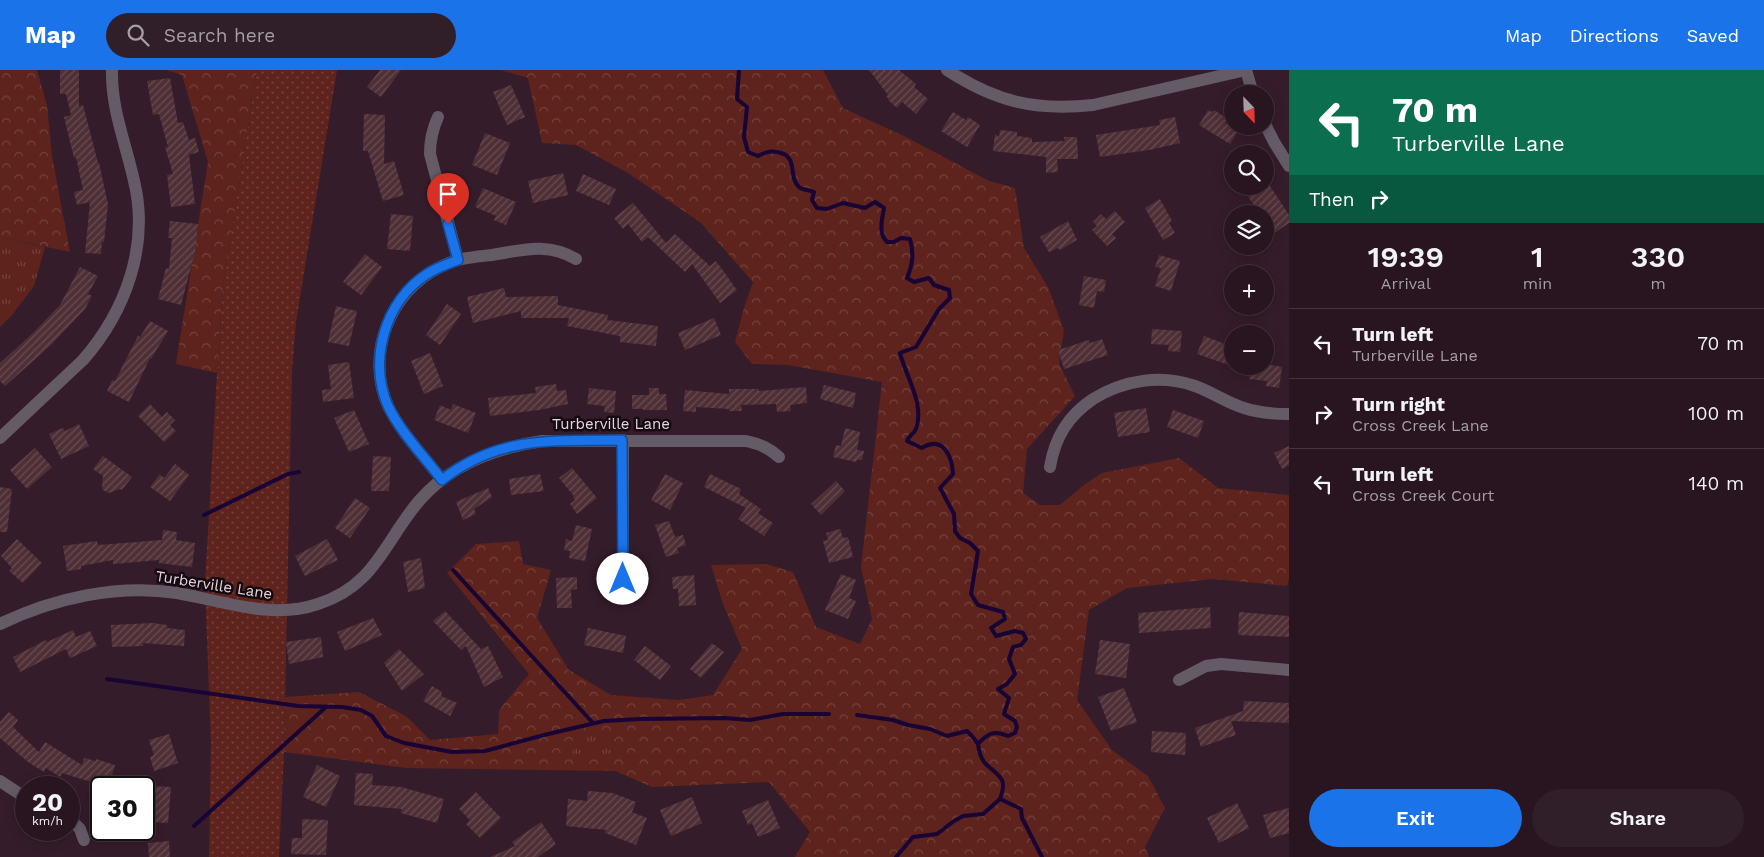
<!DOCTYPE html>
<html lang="en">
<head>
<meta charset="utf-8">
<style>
	:root { --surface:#281520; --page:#301e29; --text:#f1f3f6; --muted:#a59fa5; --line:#44343e; --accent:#1a73e8 }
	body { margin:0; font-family:"Work Sans",sans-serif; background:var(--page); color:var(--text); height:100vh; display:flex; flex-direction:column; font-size:19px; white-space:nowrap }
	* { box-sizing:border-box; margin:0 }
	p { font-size:16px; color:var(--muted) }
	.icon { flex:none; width:28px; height:28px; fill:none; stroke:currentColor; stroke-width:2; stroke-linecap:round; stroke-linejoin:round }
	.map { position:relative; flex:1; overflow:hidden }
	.side { display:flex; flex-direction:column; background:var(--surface); width:475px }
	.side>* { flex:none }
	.top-card { background:#0b6e4f; color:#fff; overflow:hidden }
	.needle { width:32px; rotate:157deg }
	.controls { position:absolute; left:1224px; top:15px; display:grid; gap:10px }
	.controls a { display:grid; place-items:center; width:50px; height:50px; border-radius:50%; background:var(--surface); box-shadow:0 2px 12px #0003,0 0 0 1px var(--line); font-size:25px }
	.speed { position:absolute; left:15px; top:706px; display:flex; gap:10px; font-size:25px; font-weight:700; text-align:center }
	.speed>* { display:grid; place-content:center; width:65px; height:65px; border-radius:50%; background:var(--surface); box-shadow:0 2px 12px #0003,0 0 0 1px var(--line); line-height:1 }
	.speed small { font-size:12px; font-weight:400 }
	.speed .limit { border:2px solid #111; border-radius:8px; background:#fff; color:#111 }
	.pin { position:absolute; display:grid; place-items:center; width:42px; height:42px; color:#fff; margin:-51px -21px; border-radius:50% 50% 50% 0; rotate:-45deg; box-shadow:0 0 5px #0007 }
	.pin .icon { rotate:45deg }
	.me { position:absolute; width:55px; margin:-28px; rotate:0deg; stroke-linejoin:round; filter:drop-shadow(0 0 4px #0008) }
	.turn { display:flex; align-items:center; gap:18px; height:105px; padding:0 20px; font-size:22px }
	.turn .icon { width:65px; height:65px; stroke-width:2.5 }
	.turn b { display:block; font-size:35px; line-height:42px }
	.then { display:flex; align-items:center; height:48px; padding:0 20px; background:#0003; gap:10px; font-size:19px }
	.eta { display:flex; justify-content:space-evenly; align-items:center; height:85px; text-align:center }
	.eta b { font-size:30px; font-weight:600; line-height:35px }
	.action { display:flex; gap:10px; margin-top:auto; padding:10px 20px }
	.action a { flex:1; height:58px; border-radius:30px; background:var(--accent); color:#fff; font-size:20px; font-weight:600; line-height:58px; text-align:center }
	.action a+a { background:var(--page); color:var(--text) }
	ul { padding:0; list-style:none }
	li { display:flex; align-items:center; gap:15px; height:70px; padding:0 20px; border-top:1px solid var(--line) }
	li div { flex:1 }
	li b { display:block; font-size:19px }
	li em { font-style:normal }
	header { display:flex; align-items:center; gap:30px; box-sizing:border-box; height:70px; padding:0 25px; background:var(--accent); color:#fff }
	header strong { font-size:24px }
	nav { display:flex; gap:28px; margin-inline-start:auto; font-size:18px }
	.search { width:350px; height:45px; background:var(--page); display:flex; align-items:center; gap:12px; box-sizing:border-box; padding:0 18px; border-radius:28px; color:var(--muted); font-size:19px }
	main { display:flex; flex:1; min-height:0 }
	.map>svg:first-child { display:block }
	.grass { fill:url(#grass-dots) }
	.forest { fill:url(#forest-crowns) }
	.park { fill:url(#park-tufts) }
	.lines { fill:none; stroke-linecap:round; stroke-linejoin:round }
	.stream { stroke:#180535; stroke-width:4 }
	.building { fill:url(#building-hatch) }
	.minor { stroke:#645b66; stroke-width:12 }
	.route-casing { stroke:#114b97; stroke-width:12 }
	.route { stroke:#1a73e8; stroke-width:9 }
	.labels { text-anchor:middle; stroke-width:5; stroke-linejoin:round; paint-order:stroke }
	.street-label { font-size:15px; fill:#e6d5de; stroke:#150a11 }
</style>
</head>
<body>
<header>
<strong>Map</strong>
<div class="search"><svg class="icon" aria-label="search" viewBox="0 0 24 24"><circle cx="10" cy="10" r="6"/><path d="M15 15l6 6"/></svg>Search here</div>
<nav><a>Map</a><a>Directions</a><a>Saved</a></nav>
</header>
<main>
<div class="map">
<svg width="1289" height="787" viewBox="0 0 1289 787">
	<defs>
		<pattern id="grass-dots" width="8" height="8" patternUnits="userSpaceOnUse" patternTransform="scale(1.25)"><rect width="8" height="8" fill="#5d231c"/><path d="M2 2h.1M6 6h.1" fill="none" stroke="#74423d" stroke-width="1.8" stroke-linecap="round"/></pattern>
		<pattern id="forest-crowns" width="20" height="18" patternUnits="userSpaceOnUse" patternTransform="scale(1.25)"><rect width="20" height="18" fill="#5d231c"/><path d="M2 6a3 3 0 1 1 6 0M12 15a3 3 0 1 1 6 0" fill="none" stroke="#74423d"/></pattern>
		<pattern id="park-tufts" width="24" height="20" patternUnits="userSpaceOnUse" patternTransform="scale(1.25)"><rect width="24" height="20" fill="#5d231c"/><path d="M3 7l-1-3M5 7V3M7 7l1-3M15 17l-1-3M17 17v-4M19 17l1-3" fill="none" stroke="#74423d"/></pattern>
		<pattern id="building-hatch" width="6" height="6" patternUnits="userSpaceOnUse" patternTransform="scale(1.25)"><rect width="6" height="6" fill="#4f2f36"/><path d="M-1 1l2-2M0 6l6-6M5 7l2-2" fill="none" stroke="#684c53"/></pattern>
	</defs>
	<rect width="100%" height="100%" fill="#351c2b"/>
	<polygon class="grass" points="257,0 337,0 296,252 292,300 284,682 279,787 209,787 211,675 205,515 217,303 223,215"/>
	<g class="forest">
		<polygon points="0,0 37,0 47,35 52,86 70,182 0,167"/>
		<polygon points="166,0 257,0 223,215 217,303 176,294 208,92 182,5"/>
		<polygon points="500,0 823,0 843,38 906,67 989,111 1015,118 1024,178 1048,217 1064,260 1059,293 1075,326 1027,379 1023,423 1040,435 1060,435 1085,414 1102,403 1179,388 1218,418 1289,425 1289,509 1287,516 1213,509 1127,518 1089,540 1077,630 1112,680 1148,706 1165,738 1145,777 1149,787 795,787 810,762 769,712 652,717 615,701 406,698 284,682 285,627 359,622 406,646 430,670 498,664 499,640 529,604 447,503 476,474 519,471 523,494 551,500 537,548 569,600 611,625 679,630 713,625 742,579 723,534 711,495 766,494 793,502 816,557 860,574 872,549 861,497 882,312 788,295 752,294 735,272 743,241 753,212 701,153 628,103 576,75 542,73 528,8"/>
	</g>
	<g class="park">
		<polygon points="0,167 45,177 34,216 12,245 0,257"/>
		<polygon points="610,662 614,682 575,692 570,671"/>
	</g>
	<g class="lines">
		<g class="stream">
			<path d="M 739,0 L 737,29 L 747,37 L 744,67 L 748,82 L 758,86 C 767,82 771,80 781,83 C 798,88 788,107 799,117 C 802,120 809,120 814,122 L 812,130 L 817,138 L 827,139 L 843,133 L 865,138 L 875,132 L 884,138 C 882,150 878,163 887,172 L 894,172 L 901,168 L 910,169 C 914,183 913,194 907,208 L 914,212 L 929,208 L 934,215 L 949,220 L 950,228 L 939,239 L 916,277 L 900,283 C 906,307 925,334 916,359 C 914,364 909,365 907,371 L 922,378 C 943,365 952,386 953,404 L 940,418 L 954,444 L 955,461 L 960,468 L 970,473 L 978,481 L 971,524 L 978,535 L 1003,542 L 1005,549 L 991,558 L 996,566 L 1015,561 L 1023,563 L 1026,569 L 1021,575 L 1013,577 L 1009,589 L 1015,604 L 1007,614 L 998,619 L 1009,628 L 1004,644 L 1015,651 L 1017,657 L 1015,663 L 1008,666 C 994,660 988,663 978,674 C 979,682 981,691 988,696 C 1002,708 1007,710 1000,729"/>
			<polyline points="204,445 288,404 299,402"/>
			<polyline points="453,500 593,653"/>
			<polyline points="107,609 298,636 342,637 361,640 372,646 386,666 404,673 452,682 485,681 544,665 604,651 641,649 724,648 750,650 783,644 829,644"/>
			<polyline points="857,645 893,650 908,655 930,659 947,666 967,661 972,666 978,674"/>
			<polyline points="194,756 326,637"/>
			<polyline points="896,787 913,767 937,764 954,751 963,746 983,744 1000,729 1021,739 1022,748 1042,787"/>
		</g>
	</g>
	<g class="building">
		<polygon points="60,0 79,0 79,36 83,35 98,93 99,93 108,134 104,172 102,172 101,184 85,183 90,132 77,135 74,122 83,120 76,87 74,88 64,47 71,45 66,24 60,24"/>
		<polygon points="380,0 401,0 381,27 367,17"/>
		<polygon points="869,0 899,0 916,14 914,17 928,29 916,44 902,32 897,38 888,30 889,29 886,26 888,25"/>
		<polygon points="170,8 178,53 183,52 189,70 195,68 199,82 189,85 195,134 171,137 167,105 173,104 165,77 168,77 159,44 153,45 147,11"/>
		<polygon points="511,15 525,47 507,55 493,22"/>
		<polygon points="1208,40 1212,42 1214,40 1228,49 1225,53 1238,61 1230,74 1199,55"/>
		<polygon points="953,42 966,50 968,47 980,55 967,77 941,61"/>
		<polygon points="364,44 385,45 384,94 394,91 404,125 383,131 368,81 363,81"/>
		<polygon points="1175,47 1180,73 1149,80 1100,87 1096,65 1160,55 1159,50"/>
		<polygon points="1000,60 1017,62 1017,66 1032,68 1032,72 1065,71 1064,67 1077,67 1078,89 1057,89 1058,102 1046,103 1046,87 993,81 995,64 999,67"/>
		<polygon points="485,63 510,73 497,105 472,95"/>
		<polygon points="563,103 568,125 533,133 528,111"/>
		<polygon points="583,104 616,119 609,135 576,121"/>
		<polygon points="1241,116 1270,116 1289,145 1289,153 1276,162 1272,162 1265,151 1265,144 1260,144"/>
		<polygon points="483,118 516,132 506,155 494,150 496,146 475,137"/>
		<polygon points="1160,129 1172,151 1169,153 1175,163 1163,170 1145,138"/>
		<polygon points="633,133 666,173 675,164 710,196 716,191 737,220 720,233 692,194 685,202 648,167 642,172 628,154 623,159 614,148"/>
		<polygon points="1115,141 1125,152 1112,164 1116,168 1107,176 1092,160 1097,156 1093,152 1101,144 1106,149"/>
		<polygon points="391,144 413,146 410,181 387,179"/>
		<polygon points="170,151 198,154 195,182 181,235 158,229 166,198 169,199 172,168 168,168"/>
		<polygon points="1068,151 1077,170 1060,180 1058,178 1049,182 1040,167"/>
		<polygon points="365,184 382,197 361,225 343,212"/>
		<polygon points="1159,185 1180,191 1171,221 1155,216 1161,198 1155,197"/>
		<polygon points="80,197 98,206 88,224 92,226 85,239 51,275 5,316 0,311 0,293 33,263 60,235"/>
		<polygon points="1084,206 1106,210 1104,222 1097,221 1094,238 1079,235"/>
		<polygon points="504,218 506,227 558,226 558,235 608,245 607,250 658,256 656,276 620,272 620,266 567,256 569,248 521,248 521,241 473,253 467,227"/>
		<polygon points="447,234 461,244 440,275 426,265"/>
		<polygon points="336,236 357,241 349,276 328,272"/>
		<polygon points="714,248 721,265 685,280 678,263"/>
		<polygon points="150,251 168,261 151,289 150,288 129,332 107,321 112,310 115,311 138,266 140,267"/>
		<polygon points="1152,259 1182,261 1180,282 1168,281 1169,275 1151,274"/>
		<polygon points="1204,266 1225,274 1223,278 1232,281 1229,295 1197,284"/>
		<polygon points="1102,269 1108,285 1064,299 1058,280 1089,270 1090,273"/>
		<polygon points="430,283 443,316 424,324 411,291"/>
		<polygon points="349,292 354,328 323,332 322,320 331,319 328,295"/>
		<polygon points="1265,294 1282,297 1279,318 1266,316 1267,311 1249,309 1251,296 1265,296"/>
		<polygon points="556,314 557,321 566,320 568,334 539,340 490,346 488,328 536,323 535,317"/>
		<polygon points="824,315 856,323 853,338 820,329"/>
		<polygon points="806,317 807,333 790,335 791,341 777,342 776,334 741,335 742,341 729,341 729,339 696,337 696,342 683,341 685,320 729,324 729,319 759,319 759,321"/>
		<polygon points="589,318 616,321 614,343 604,342 605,336 587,334"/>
		<polygon points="649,318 659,318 659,324 666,324 667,340 643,340 643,339 632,339 632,325 649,325"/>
		<polygon points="150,334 162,347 167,342 175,350 170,355 176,361 164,372 138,346"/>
		<polygon points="453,334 476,343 468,363 434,350 440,335 451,340"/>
		<polygon points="1146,338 1150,362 1118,367 1114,343"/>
		<polygon points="354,340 369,374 349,382 334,348"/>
		<polygon points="1173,340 1204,351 1198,368 1167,357"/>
		<polygon points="79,354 89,376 61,389 49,364 63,358 65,361"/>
		<polygon points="845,358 860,362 857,380 864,381 862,390 857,390 856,392 833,387 836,375 841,376"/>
		<polygon points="1289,376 1289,395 1282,399 1274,383"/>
		<polygon points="35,378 52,397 27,419 10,400"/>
		<polygon points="103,386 132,407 122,420 120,419 109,423 103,420 102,417 103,406 93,399"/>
		<polygon points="373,386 391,387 389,421 371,421"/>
		<polygon points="175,394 189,405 170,431 150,417 160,404 164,408"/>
		<polygon points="572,398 597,428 577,444 570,434 575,430 573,427 574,426 559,408"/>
		<polygon points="540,404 544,421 511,425 509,409"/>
		<polygon points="665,404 683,413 670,440 651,430"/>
		<polygon points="710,404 741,419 739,424 761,439 758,443 773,453 764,466 738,449 746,438 704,417"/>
		<polygon points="836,411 845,421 821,445 811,434"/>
		<polygon points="0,417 12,419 7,462 0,462"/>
		<polygon points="488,418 492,427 474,439 476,444 463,450 456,432"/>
		<polygon points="355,428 370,438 350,468 335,458"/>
		<polygon points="669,451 675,467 683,465 686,475 677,478 679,483 666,487 655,455"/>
		<polygon points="576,455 592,459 585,491 569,488 570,481 564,480 566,469 572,471"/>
		<polygon points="840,459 843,468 848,467 853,487 829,493 823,471 828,470 826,463"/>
		<polygon points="163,460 177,462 176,470 195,473 192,497 159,493 159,490 113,494 113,490 81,496 81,499 67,501 63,476 97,471 98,475 162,470"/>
		<polygon points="17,469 42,493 23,513 9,501 12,498 1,486"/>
		<polygon points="327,469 338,490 305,506 295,486"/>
		<polygon points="421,488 425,518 408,522 403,492"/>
		<polygon points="841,504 856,510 849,528 856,531 848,549 825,540"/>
		<polygon points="694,505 696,535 679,536 678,519 673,519 672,507"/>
		<polygon points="577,507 577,519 571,520 572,538 557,538 556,508"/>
		<polygon points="1210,537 1211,558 1139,563 1138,543"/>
		<polygon points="445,541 481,579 488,576 503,607 484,617 466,576 461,580 433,551"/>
		<polygon points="1239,542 1289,546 1289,567 1238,565"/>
		<polygon points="373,548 382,565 345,581 337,562"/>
		<polygon points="153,553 167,555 167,558 185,560 184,576 143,573 143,576 112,577 111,555"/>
		<polygon points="588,558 626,566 623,583 584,575"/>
		<polygon points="73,560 76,567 90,561 97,576 70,588 66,579 20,602 13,587 46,570 47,572"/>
		<polygon points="321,567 323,587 289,594 286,572"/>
		<polygon points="1100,570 1130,574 1126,608 1095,604"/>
		<polygon points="712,573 724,582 701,608 690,599"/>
		<polygon points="645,576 671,596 660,610 634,590"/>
		<polygon points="399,579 424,604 402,621 384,593"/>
		<polygon points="432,616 442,622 441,626 457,633 450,646 423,631"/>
		<polygon points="1124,618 1137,652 1111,661 1098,627"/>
		<polygon points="1244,631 1289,633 1289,653 1231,651 1236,665 1201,677 1195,658 1243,641"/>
		<polygon points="9,642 18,650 13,657 39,682 45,672 82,695 84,688 96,691 96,689 115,695 109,715 104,716 62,703 60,707 46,698 44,702 28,692 0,668 0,652"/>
		<polygon points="1152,661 1186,663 1185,685 1151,682"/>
		<polygon points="169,664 178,693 154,701 150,687 154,685 149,670"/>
		<polygon points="317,695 340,706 326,737 303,727"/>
		<polygon points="356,703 373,704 372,715 401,717 444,729 437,753 401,743 402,739 354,735"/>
		<polygon points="152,716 171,717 168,753 152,752 153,740 151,740"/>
		<polygon points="588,721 613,723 636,732 632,742 647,748 636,775 605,763 606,760 566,756 568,729 587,731"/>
		<polygon points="476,722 501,748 480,768 466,754 470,750 459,739"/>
		<polygon points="692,727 702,753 671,766 660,740"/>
		<polygon points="768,730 780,758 758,767 752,753 748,755 742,741"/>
		<polygon points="1237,733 1249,758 1219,773 1207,748"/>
		<polygon points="1289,738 1289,763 1270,768 1263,745"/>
		<polygon points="302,749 328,750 326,785 291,784 292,768 302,768"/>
		<polygon points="541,752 556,774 538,787 490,787 515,776 512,772"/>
		<polygon points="169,771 170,787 149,787 148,773"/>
	</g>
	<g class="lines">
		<g class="minor">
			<path d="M 947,0 C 996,32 1035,41 1093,35 L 1246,0"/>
			<polyline points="1246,0 1253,24"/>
			<path d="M 438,47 C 432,60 430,70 430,84 L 458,190"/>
			<polyline points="1265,54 1274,72 1289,96"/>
			<path d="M 0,368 L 83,290 C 125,242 150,176 134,111 C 126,74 111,39 112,0"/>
			<polyline points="623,370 623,509"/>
			<path d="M 1050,397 C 1055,367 1068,346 1093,329 C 1124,310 1161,304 1195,316 C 1212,322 1227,333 1244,338 C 1259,343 1273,344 1289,344"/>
			<path d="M 442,410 C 424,386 401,363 388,336 C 365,284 390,221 440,197 C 456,188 474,187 492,185 C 523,180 547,172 576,189"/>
			<path d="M 0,554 C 54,528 117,514 177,523 C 224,531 271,550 318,534 C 376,515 384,472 419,431 C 451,394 495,378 542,371 L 746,371 C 760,374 769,378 779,387"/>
			<polyline points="1179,610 1206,596 1221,594 1289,600"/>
			<polyline points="0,711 26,728"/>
			<polyline points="69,748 80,759 84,770"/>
		</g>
	</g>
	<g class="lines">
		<g class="route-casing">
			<path id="route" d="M 448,154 L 458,190 C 447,194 436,198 427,204 C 385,231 368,290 388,336 C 401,363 424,386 442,410 C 499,365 555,371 622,370 L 623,509"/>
		</g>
		<use href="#route" class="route"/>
	</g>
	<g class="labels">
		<g class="street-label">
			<text x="611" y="359">Turberville Lane</text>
			<text transform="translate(214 515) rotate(9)" y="5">Turberville Lane</text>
		</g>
	</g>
</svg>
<div class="controls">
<a><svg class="needle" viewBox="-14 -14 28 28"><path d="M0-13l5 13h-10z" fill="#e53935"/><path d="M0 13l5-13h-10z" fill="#a59fa5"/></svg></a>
<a><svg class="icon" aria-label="search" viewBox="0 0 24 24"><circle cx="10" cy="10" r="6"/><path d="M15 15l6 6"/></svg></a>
<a><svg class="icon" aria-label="layers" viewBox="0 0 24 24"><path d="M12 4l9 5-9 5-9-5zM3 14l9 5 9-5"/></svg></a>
<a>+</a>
<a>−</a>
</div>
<div class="speed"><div>20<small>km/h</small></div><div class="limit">30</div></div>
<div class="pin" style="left:448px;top:154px;background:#d93025"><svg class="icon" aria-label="arrive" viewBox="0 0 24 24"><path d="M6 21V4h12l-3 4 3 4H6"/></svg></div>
<svg class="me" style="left:623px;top:509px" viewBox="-20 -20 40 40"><circle r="19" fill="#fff"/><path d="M0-13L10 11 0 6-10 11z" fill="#1a73e8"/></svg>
</div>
<section class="side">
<div class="top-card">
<div class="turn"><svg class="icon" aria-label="left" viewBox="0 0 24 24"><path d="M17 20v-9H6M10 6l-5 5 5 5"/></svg><div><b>70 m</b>Turberville Lane</div></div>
<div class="then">Then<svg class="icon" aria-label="right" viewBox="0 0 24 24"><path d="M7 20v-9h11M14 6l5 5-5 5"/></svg></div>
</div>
<div class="eta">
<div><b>19:39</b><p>Arrival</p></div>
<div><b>1</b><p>min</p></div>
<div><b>330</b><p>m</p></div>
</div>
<ul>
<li><svg class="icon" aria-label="left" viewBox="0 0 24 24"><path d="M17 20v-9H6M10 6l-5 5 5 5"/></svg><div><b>Turn left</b><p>Turberville Lane</p></div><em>70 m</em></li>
<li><svg class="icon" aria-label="right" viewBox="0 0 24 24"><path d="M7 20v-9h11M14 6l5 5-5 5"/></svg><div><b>Turn right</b><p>Cross Creek Lane</p></div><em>100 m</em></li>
<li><svg class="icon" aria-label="left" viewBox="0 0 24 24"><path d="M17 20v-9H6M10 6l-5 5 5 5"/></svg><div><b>Turn left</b><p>Cross Creek Court</p></div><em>140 m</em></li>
</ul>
<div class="action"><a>Exit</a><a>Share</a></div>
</section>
</main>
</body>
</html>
